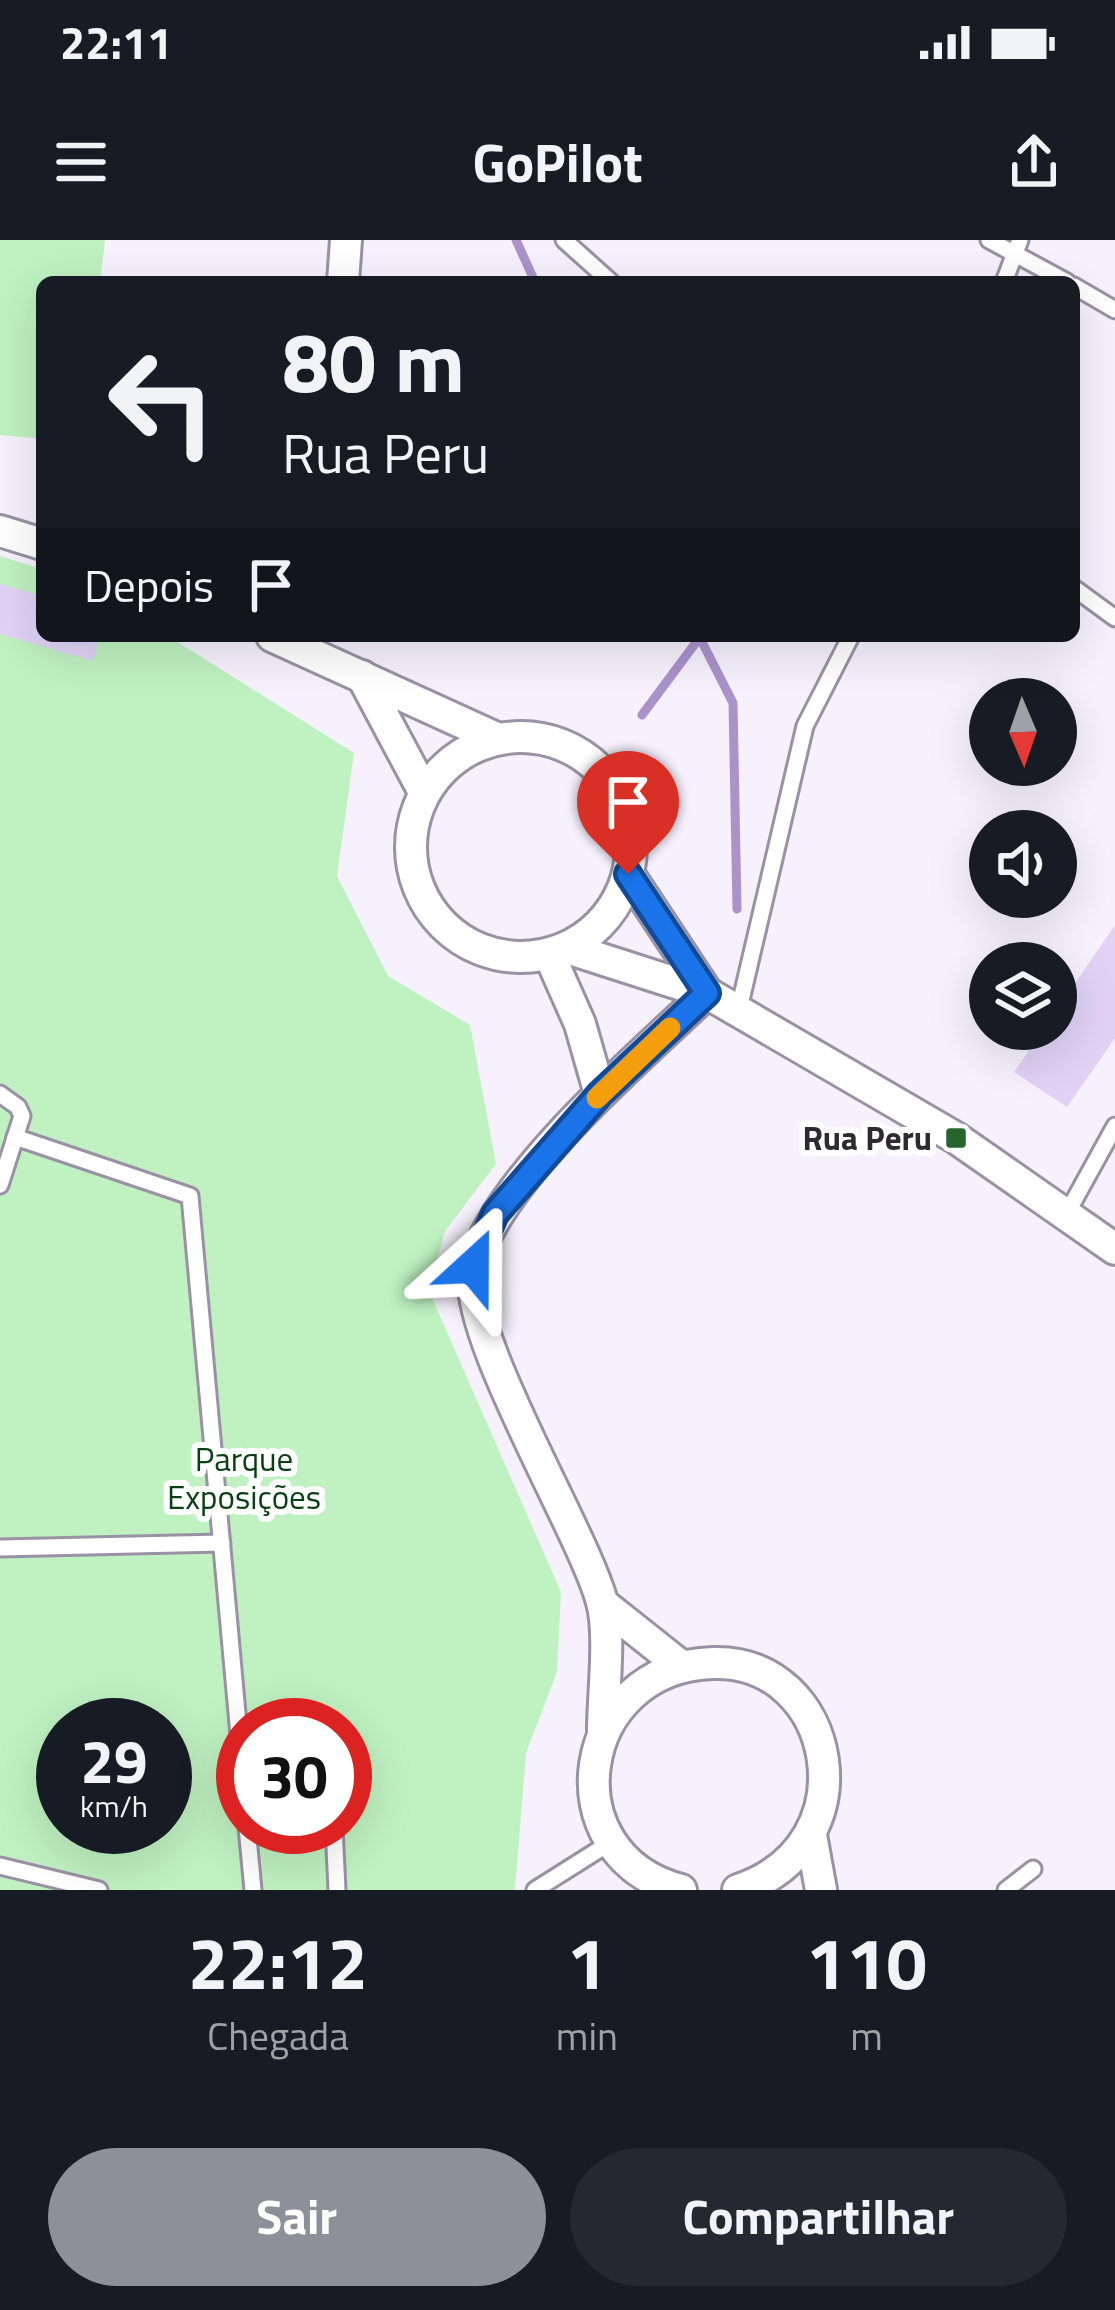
<!DOCTYPE html>
<html lang="pt">
<head>
<meta charset="utf-8">
<style>
	:root { --surface:#171b24; --page:#242831; --text:#f1f3f6; --muted:#9ea1a6; --accent:#8c9099 }
	body { margin:0; font-family:"Titillium Web",sans-serif; background:var(--page); color:var(--text); height:100vh; display:flex; flex-direction:column; font-size:45px; white-space:nowrap }
	* { box-sizing:border-box; margin:0 }
	p { font-size:39px; color:var(--muted) }
	.icon { flex:none; width:66px; height:66px; fill:none; stroke:currentColor; stroke-width:2; stroke-linecap:round; stroke-linejoin:round }
	.map { position:relative; height:1650px; overflow:hidden }
	.drawer { display:flex; flex-direction:column; background:var(--surface); flex:1 }
	.drawer>* { flex:none }
	.banner { position:absolute; left:36px; top:36px; width:1044px; height:366px; border-radius:18px; box-shadow:0 12px 48px #0002; background:#171b24; color:var(--text); overflow:hidden }
	.needle { width:78px; rotate:178deg }
	.fabs { position:absolute; left:969px; top:438px; display:grid; gap:24px }
	.fabs a { display:grid; place-items:center; width:108px; height:108px; border-radius:50%; background:var(--surface); box-shadow:0 12px 48px #0002; font-size:60px }
	.speed { position:absolute; left:36px; top:1458px; display:flex; gap:24px; font-size:60px; font-weight:700; text-align:center }
	.speed>* { display:grid; place-content:center; width:156px; height:156px; border-radius:50%; background:var(--surface); box-shadow:0 12px 48px #0002; line-height:1 }
	.speed small { font-size:30px; font-weight:400 }
	.speed .limit { border:18px solid #d22; background:#fff; color:#111 }
	.pin { position:absolute; display:grid; place-items:center; width:102px; height:102px; color:#fff; margin:-123px -51px; border-radius:50% 50% 50% 0; rotate:-45deg; box-shadow:0 0 12px #0007 }
	.pin .icon { rotate:45deg }
	.me { position:absolute; width:132px; margin:-66px; rotate:24deg; stroke-linejoin:round; filter:drop-shadow(0 0 9px #0008) }
	.turn { display:flex; align-items:center; gap:42px; height:252px; padding:0 48px; font-size:54px }
	.turn .icon { width:156px; height:156px; stroke-width:2.5 }
	.turn b { display:block; font-size:84px; line-height:102px }
	.then { display:flex; align-items:center; height:114px; padding:0 48px; background:#0003; gap:24px; font-size:45px }
	.eta { display:flex; justify-content:space-evenly; align-items:center; height:204px; text-align:center }
	.eta b { font-size:72px; font-weight:700; line-height:84px }
	.cta { display:flex; gap:24px; margin-top:auto; padding:24px 48px }
	.cta a { flex:1; height:138px; border-radius:72px; background:var(--accent); color:#fff; font-size:48px; font-weight:700; line-height:138px; text-align:center }
	.cta a+a { background:var(--page); color:var(--text) }
	.status { display:flex; justify-content:space-between; align-items:center; height:84px; padding:0 60px; background:var(--surface); direction:ltr }
	.status svg { height:33px; fill:currentColor }
	header { display:flex; justify-content:space-between; align-items:center; height:156px; padding:0 48px; background:var(--surface); font-size:54px; font-weight:700 }
	.map>svg:first-child { display:block }
	.green { fill:#bff1c1; fill-rule:evenodd }
	.lines { fill:none; stroke-linecap:round; stroke-linejoin:round }
	.stream { stroke:#ab92cb; stroke-width:9 }
	.building { fill:#e1d2f6 }
	.lane-casing { stroke:#9a92a4; stroke-width:21 }
	.street-casing { stroke:#9a92a4; stroke-width:36 }
	.lane { stroke:#fff; stroke-width:15 }
	.street { stroke:#fff; stroke-width:30 }
	.route-casing { stroke:#114b97; stroke-width:30 }
	.route { stroke:#1a73e8; stroke-width:21 }
	.slow { stroke:#f59e0b; stroke-width:21 }
	.poi-dot { fill:#27652e; stroke:#fff; stroke-width:4.5 }
	.labels { text-anchor:middle; stroke-width:12; stroke-linejoin:round; paint-order:stroke }
	.poi-label { font-size:33px; font-weight:bold; fill:#2d2a32; stroke:#fff; text-anchor:end }
	.park-label { font-size:33px; fill:#074012; stroke:#fff }
</style>
</head>
<body>
<div class="status"><b>22:11</b><svg viewBox="0 0 49 12"><path d="M0 12V9h3v3zM5 12V6h3v6zM10 12V3h3v9zM15 12V0h3v12zM26 1h20v11H26zM47 4h2v5h-2z"/></svg></div>
<header><svg class="icon" aria-label="menu" viewBox="0 0 24 24"><path d="M4 6h16M4 12h16M4 18h16"/></svg>GoPilot<svg class="icon" aria-label="share" viewBox="0 0 24 24"><path d="M12 15V3M7 8l5-5 5 5M5 13v7h14v-7"/></svg></header>
<div class="map">
<svg width="1115" height="1650" viewBox="0 0 1115 1650">
	<rect width="100%" height="100%" fill="#f6f1fd"/>
	<g class="green">
		<polygon points="0,0 105,0 100,42 42,42 42,199 0,195"/>
		<path d="M 0,316 L 42,329 L 42,396 L 168,396 L 354,513 L 337,636 L 388,736 L 470,785 L 496,924 L 445,991 L 429,1051 L 561,1352 L 557,1432 L 526,1513 L 515,1650 L 0,1650 ZM 63,1485 L 165,1485 L 165,1587 L 63,1587 ZM 243,1485 L 345,1485 L 345,1587 L 243,1587 Z"/>
	</g>
	<g class="lines">
		<g class="stream">
			<polyline points="516,0 535,42"/>
			<polyline points="699,396 733,463 737,669"/>
			<polyline points="642,475 700,397"/>
		</g>
	</g>
	<g class="building">
		<polygon points="0,344 42,356 42,396 100,396 93,421 0,394"/>
		<polygon points="1115,685 1115,798 1067,867 1014,832 1044,789 1056,789 1056,771"/>
	</g>
	<g class="lines">
		<g class="lane-casing">
			<g id="lane">
				<polyline points="564,0 611,42"/>
				<polyline points="989,0 1067,42"/>
				<polyline points="1004,42 1020,0"/>
				<polyline points="1074,46 1115,70"/>
				<polyline points="1074,348 1115,378"/>
				<polyline points="738,773 805,486 851,396"/>
				<polyline points="0,854 18,867 22,876 0,945"/>
				<polyline points="15,897 190,956 243,1539"/>
				<polyline points="1066,975 1115,886"/>
				<polyline points="0,1308 222,1303"/>
				<polyline points="247,1587 253,1650"/>
				<polyline points="334,1587 337,1650"/>
				<polyline points="0,1626 99,1650"/>
				<polyline points="535,1650 611,1602"/>
				<polyline points="1006,1650 1033,1629"/>
			</g>
		</g>
		<g class="street-casing">
			<g id="street">
				<polyline points="343,42 346,0"/>
				<polyline points="0,291 42,304"/>
				<polyline points="272,396 496,498"/>
				<polyline points="362,436 424,552"/>
				<circle cx="521" cy="607" r="110"/>
				<polyline points="629,635 707,753"/>
				<polyline points="567,708 707,753 956,898 1115,1009"/>
				<polyline points="549,714 580,784 600,854"/>
				<polyline points="603,1364 681,1426"/>
				<path d="M 603,1490 C 603,1454 611,1395 602,1362 C 582,1288 455,1084 475,1021 C 503,934 639,817 707,753"/>
				<polyline points="811,1595 821,1650"/>
				<path d="M 681,1650 C 547,1615 575,1427 713,1423 C 836,1419 874,1605 738,1650"/>
			</g>
		</g>
		<use href="#lane" class="lane"/>
		<use href="#street" class="street"/>
	</g>
	<g class="lines">
		<g class="route-casing">
			<polyline id="route" points="473,1026 495,974 600,854 707,753 628,634"/>
		</g>
		<use href="#route" class="route"/>
		<polyline class="slow" points="597,858 670,788"/>
	</g>
	<rect class="poi-dot" x="944" y="886" width="24" height="24" rx="6"/>
	<g class="labels">
		<g class="poi-label">
			<text x="932" y="910">Rua Peru</text>
		</g>
		<g class="park-label">
			<text x="244" y="1231">Parque<tspan x="244" dy="38">Exposições</tspan></text>
		</g>
	</g>
</svg>
<div class="fabs">
<a><svg class="needle" viewBox="-14 -14 28 28"><path d="M0-13l5 13h-10z" fill="#e53935"/><path d="M0 13l5-13h-10z" fill="#9ea1a6"/></svg></a>
<a><svg class="icon" aria-label="sound" viewBox="0 0 24 24"><path d="M4 9h4l5-4v14l-5-4H4zM17 9q2 3 0 6"/></svg></a>
<a><svg class="icon" aria-label="layers" viewBox="0 0 24 24"><path d="M12 4l9 5-9 5-9-5zM3 14l9 5 9-5"/></svg></a>
</div>
<div class="speed"><div>29<small>km/h</small></div><div class="limit">30</div></div>
<div class="pin" style="left:628px;top:634px;background:#d93025"><svg class="icon" aria-label="arrive" viewBox="0 0 24 24"><path d="M6 21V4h12l-3 4 3 4H6"/></svg></div>
<svg class="me" style="left:473px;top:1026px" viewBox="-20 -20 40 40"><path d="M0-17L14 15 0 8-14 15z" fill="#1a73e8" stroke="#fff" stroke-width="4"/></svg>
<div class="banner">
<div class="turn"><svg class="icon" aria-label="left" viewBox="0 0 24 24"><path d="M17 20v-9H6M10 6l-5 5 5 5"/></svg><div><b>80 m</b>Rua Peru</div></div>
<div class="then">Depois<svg class="icon" aria-label="arrive" viewBox="0 0 24 24"><path d="M6 21V4h12l-3 4 3 4H6"/></svg></div>
</div>
</div>
<section class="drawer">
<div class="eta">
<div><b>22:12</b><p>Chegada</p></div>
<div><b>1</b><p>min</p></div>
<div><b>110</b><p>m</p></div>
</div>
<div class="cta"><a>Sair</a><a>Compartilhar</a></div>
</section>
</body>
</html>
